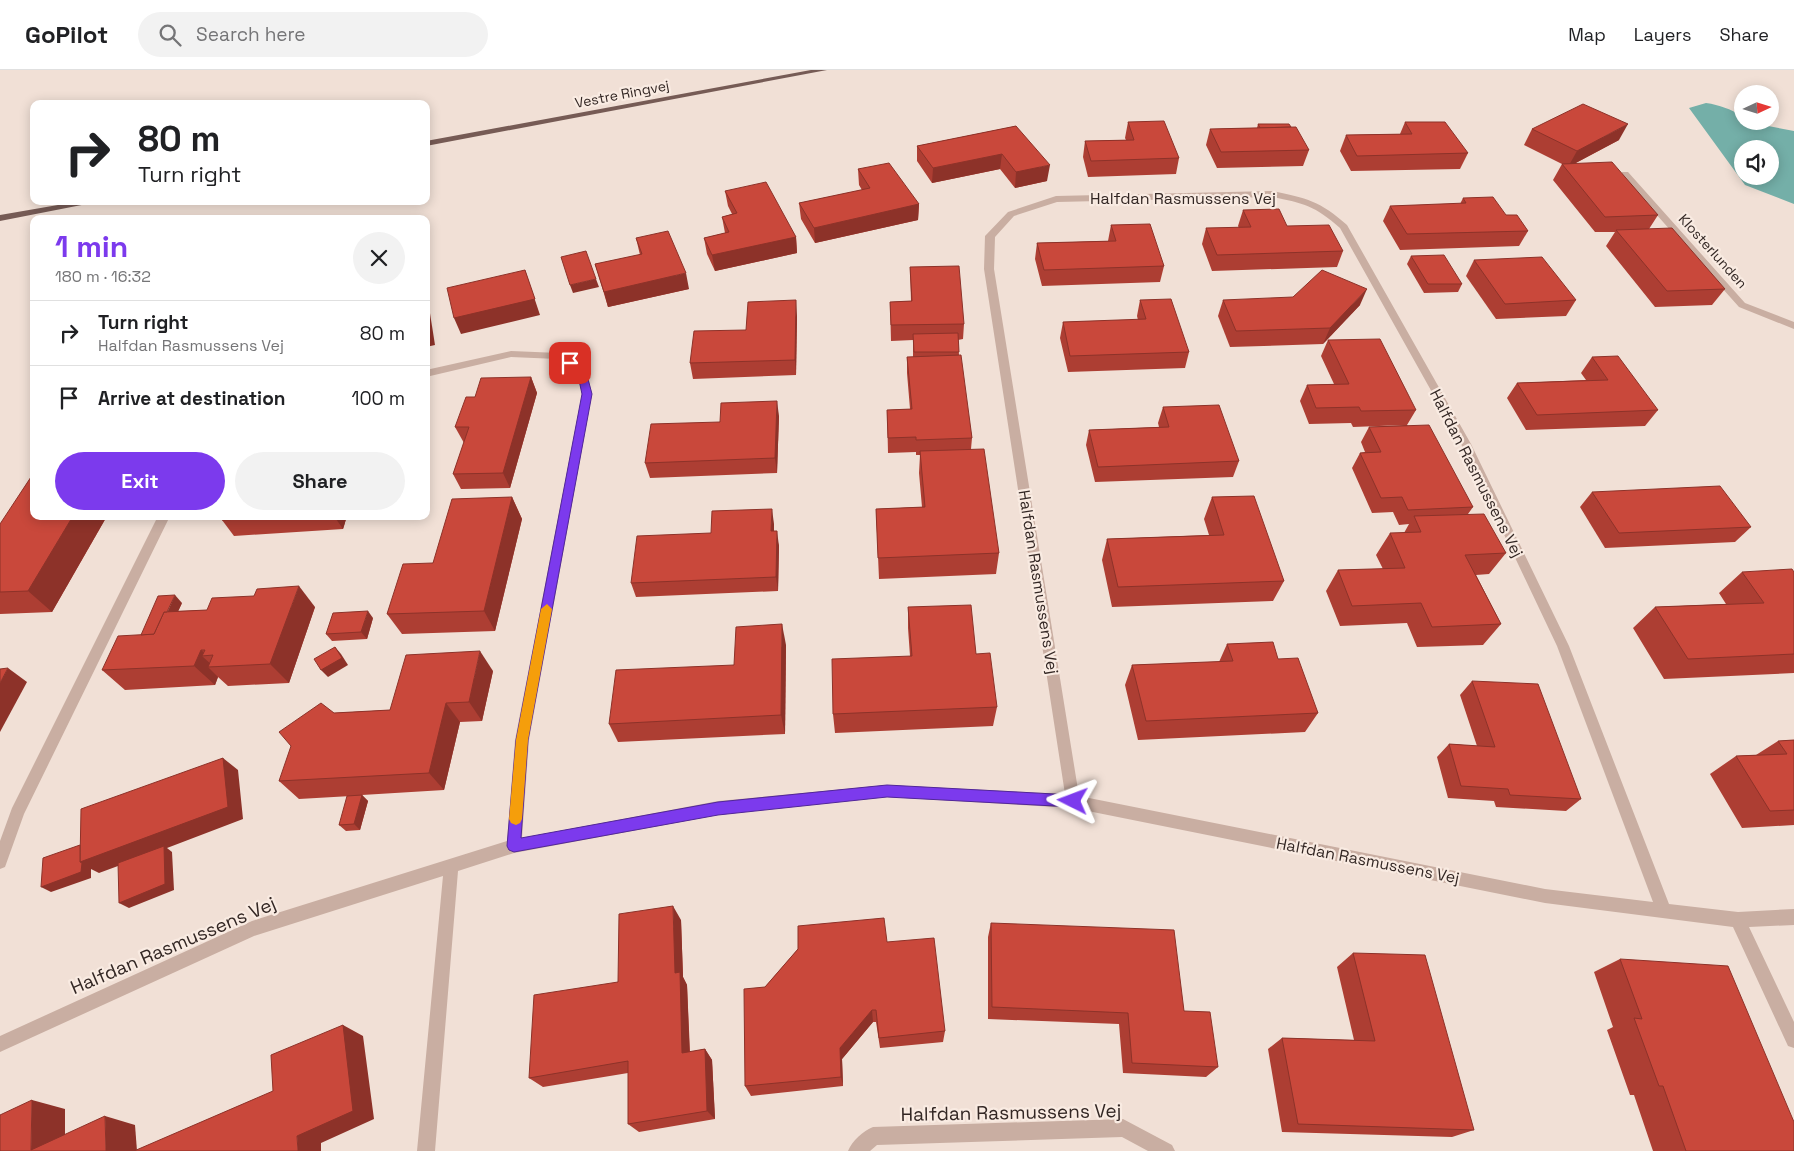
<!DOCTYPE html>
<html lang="en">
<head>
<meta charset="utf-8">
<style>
	:root { --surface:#fff; --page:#f2f2f2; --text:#202124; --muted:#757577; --line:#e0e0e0; --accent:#7c3aed }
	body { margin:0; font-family:"Space Grotesk",sans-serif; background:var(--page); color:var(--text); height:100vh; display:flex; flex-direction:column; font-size:19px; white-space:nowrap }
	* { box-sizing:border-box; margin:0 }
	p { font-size:16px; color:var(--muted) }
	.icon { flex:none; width:28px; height:28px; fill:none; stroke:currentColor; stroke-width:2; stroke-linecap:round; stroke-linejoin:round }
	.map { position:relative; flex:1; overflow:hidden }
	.side { position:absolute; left:30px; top:145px; width:400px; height:305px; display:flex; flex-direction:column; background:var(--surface); border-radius:10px; box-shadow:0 2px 12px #0003 }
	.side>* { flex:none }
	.hud { position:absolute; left:30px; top:30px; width:400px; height:105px; border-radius:10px; box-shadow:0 2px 12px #0003; background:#fff; color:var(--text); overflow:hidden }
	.needle { width:32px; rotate:86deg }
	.tools { position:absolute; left:1734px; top:15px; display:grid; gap:10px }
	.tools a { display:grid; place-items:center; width:45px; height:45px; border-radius:50%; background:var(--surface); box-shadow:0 2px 12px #0003; font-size:25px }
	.pin { position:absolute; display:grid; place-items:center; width:42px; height:42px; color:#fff; margin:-21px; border-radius:10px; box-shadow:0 2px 8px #0006 }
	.me { position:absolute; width:55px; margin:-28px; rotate:273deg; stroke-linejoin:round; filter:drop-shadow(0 0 4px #0008) }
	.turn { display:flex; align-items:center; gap:18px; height:105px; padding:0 25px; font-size:22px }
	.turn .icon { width:65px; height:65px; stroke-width:2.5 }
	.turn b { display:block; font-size:35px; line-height:42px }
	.round { display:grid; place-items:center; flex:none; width:52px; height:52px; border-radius:26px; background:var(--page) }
	.overview { display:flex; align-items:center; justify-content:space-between; height:85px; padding:0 25px }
	h1 { font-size:30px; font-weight:600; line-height:38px; color:var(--accent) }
	.primary-button { display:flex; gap:10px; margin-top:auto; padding:10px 25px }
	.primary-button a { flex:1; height:58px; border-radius:30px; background:var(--accent); color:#fff; font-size:20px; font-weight:600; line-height:58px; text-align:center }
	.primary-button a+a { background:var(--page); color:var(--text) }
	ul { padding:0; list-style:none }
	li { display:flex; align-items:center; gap:15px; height:65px; padding:0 25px; border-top:1px solid var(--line) }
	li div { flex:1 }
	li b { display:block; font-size:19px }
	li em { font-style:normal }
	header { display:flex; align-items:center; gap:30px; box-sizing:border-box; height:70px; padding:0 25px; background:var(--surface); border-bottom:1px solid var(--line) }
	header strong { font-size:24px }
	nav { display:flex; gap:28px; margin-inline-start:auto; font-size:18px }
	.search { width:350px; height:45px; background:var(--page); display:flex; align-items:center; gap:12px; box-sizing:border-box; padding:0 18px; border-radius:28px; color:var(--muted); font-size:19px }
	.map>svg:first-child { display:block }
	.water { fill:#74afa8; fill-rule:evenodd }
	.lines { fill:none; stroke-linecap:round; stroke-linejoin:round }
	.street { fill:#c9aea2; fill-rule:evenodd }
	.primary { fill:#765b55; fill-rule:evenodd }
	.wall { fill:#ad3e33 }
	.shaded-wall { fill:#8d3229 }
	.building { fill:#c9483b; stroke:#8d3229 }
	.route { fill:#7c3aed; stroke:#51269a }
	.slow { fill:#f59e0b }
	.labels { text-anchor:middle; stroke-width:4.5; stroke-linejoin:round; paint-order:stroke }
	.far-street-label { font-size:14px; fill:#332724; stroke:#f9ebe2 }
	.street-label { font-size:16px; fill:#332724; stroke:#f9ebe2 }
	.near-street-label { font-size:19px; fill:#332724; stroke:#f9ebe2 }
</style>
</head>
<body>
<header>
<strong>GoPilot</strong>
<div class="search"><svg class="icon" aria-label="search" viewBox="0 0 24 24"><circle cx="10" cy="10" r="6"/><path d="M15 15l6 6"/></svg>Search here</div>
<nav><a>Map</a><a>Layers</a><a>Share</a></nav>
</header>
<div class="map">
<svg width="1794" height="1081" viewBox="0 0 1794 1081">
	<rect width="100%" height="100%" fill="#f1e0d6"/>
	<path class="water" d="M 1706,33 C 1720,35 1730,39 1742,46 L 1742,51 L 1794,61 L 1794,134 L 1745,115 L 1689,38 ZM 1742,79 L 1770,79 L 1770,106 L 1742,106 Z"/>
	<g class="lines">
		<g class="street">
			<polygon points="1622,102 1628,102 1745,233 1794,252 1794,259 1739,237 1622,106"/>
			<path d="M 1272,121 C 1307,128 1320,131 1347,155 L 1471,374 L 1569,576 L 1669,834 L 1738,842 L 1794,839 L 1794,855 L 1749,857 L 1794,952 L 1794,978 L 1788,976 L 1733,857 L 1545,833 L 1073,738 L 887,727 L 718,745 L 514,783 L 458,801 L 435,1081 L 417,1081 L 443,806 L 254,866 L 0,982 L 0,966 L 252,851 L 507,771 L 515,670 L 582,324 L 577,302 L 557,289 L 511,287 L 426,307 L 426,300 L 511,281 L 559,283 L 586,298 L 592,324 L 529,670 L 522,768 L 718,731 L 887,715 L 1065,724 L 984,199 L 985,166 L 1008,142 L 1056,126 ZM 1272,127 C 1304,133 1315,136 1340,158 L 1461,374 L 1557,576 L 1653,832 L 1545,819 L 1079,726 L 994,199 L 995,167 L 1014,146 L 1057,132 Z"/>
			<polygon points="158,446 170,446 24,744 5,797 0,799 0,771 12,738"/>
			<path d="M 1123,1049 L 1172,1075 L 1175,1081 L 1148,1081 L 1122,1067 L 877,1075 L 870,1081 L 848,1081 C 852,1071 863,1061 873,1057 Z"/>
		</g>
		<g class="primary">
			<polygon points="811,0 827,0 426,76 426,71"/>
			<polygon points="81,131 102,131 0,151 0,145"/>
		</g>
	</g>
	<g class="wall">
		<polygon points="1128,52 1179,88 1176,104 1088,107 1083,87 1085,71 1126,70 1125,68"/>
		<polygon points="1405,52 1468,83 1460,99 1351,101 1340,81 1346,65 1400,64"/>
		<polygon points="1258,54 1291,57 1309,80 1303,96 1217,98 1206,75 1210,59 1257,58"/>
		<polygon points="1016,56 1047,111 1015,118 1000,99 932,113 917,91 917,76"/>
		<polygon points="1532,59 1619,70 1574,94 1658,145 1649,159 1725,219 1712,235 1655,237 1606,176 1615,162 1595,162 1553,110 1562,94 1524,75"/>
		<polygon points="858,99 919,134 918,150 815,173 801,149 799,133 862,120 859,115"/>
		<polygon points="725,121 796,167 797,183 715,201 707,184 704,168 725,163 722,147 732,144 728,136"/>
		<polygon points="1463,128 1506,145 1528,161 1519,176 1400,180 1383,151 1390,136 1460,134"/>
		<polygon points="1243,140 1287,156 1343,181 1337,197 1212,201 1202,174 1206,158 1239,158 1238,156"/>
		<polygon points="1111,155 1164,196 1160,212 1042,216 1035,189 1037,173 1108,171"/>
		<polygon points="636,168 689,219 608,237 595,194 640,185"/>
		<polygon points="1411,186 1462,214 1458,222 1424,223 1407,194"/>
		<polygon points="1474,190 1576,230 1566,246 1496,249 1466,206"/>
		<polygon points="910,197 964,254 963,269 958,270 959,285 972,368 971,379 999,483 996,504 879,509 876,439 922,437 919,403 920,385 916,385 916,382 888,383 887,340 910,339 907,303 907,287 913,287 913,270 891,271 890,232 911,231"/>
		<polygon points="1140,230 1189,282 1185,298 1068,302 1060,268 1063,252 1138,250 1137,246"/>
		<polygon points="1223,230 1360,235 1323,274 1230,277 1218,246"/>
		<polygon points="797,246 796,305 693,309 690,293 746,260"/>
		<polygon points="1328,270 1416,340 1407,355 1473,437 1468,444 1506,483 1489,504 1476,505 1501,554 1483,575 1417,577 1407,553 1340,556 1326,521 1338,500 1383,499 1376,485 1390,463 1404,463 1409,454 1399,455 1393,442 1372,443 1352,398 1360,383 1365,382 1361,372 1369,357 1405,355 1353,357 1351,353 1309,354 1300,331 1307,315 1334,314 1321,286"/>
		<polygon points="1592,287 1658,340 1645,356 1526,360 1507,328 1517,313 1586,310 1581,303"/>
		<polygon points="531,307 537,323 510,418 461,419 453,404 464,373 455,357 475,327"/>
		<polygon points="1163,337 1239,391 1233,407 1095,412 1086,375 1089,360 1159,357 1158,353"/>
		<polygon points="779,346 777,403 650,408 645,393"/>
		<polygon points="1592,422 1751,457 1735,472 1605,478 1580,437"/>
		<polygon points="512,427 522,449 495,561 402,564 387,544 433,493"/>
		<polygon points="1212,427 1284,511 1273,531 1112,537 1102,490 1107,469 1209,465 1204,449"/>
		<polygon points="34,446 107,446 52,542 0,544 0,454"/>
		<polygon points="223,446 347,446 343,459 234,466 222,450"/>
		<polygon points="774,454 774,461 779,476 778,521 636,527 631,513 711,463"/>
		<polygon points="1742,502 1794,502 1794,603 1664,609 1633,558 1655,537 1726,534 1719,523"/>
		<polygon points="182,533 178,541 315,537 289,613 228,616 218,607 215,615 125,620 102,600 141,565"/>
		<polygon points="908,537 997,637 993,656 835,663 833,644 910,586 908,558"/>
		<polygon points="373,548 367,569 332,571 326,564"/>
		<polygon points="1227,574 1278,589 1318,643 1305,662 1138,670 1125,615 1132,595 1219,592"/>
		<polygon points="786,575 785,664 618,672 609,654 734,595"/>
		<polygon points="493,601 482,651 460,652 444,720 362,725 368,731 360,760 346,761 339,755 351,726 299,729 279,711 334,643 390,640"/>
		<polygon points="1472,611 1581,729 1566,741 1496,737 1494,731 1448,728 1437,687 1449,674 1477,676 1460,625"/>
		<polygon points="1794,670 1794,755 1742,758 1710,704 1736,686 1756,685 1778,671"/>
		<polygon points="681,850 683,907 687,915 690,982 705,979 712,990 715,1049 639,1062 628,1054 628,1003 543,1017 529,1008 618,912"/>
		<polygon points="991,853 1184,941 1218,997 1206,1007 1123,1003 1119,954 988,949 988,867"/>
		<polygon points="887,872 945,961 943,972 880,978 876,952 873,952 842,989 843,1016 751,1026 745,1016 765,917 798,879"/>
		<polygon points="1353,883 1474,1060 1452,1067 1282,1062 1268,979 1282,968 1354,970 1337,897"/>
		<polygon points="1620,889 1794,1081 1653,1081 1634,1025 1630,1025 1607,960 1613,957 1594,902"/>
	</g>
	<g class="shaded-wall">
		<polygon points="1628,54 1619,70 1568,97 1577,81"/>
		<polygon points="1002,84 1000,99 932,113 933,98"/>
		<polygon points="1050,95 1047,111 1015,118 1016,102"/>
		<polygon points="919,134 918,150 815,173 814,158"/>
		<polygon points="796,167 797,183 715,201 712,185"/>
		<polygon points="525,200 540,245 461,264 454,248"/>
		<polygon points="686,203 689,219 608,237 604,222"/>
		<polygon points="596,209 599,217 573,223 570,215"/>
		<polygon points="426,218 435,275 426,277"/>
		<polygon points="1367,219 1360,235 1323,274 1330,258"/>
		<polygon points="796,230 797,246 796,305 795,290"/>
		<polygon points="531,307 537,323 510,418 503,403"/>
		<polygon points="777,331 779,346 777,403 775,388"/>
		<polygon points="512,427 522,449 495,561 484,541"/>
		<polygon points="772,439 774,454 774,476 771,461"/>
		<polygon points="73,446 107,446 52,542 28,521"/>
		<polygon points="334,446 347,446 343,459"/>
		<polygon points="777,461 779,476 778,521 776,507"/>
		<polygon points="299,516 315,537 289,613 270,594"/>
		<polygon points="175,525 182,533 170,559 163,552"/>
		<polygon points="368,541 373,548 367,569 361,562"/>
		<polygon points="782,554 786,575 785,664 781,645"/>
		<polygon points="335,577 341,584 348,595 328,607 321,600"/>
		<polygon points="201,580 207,585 202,586 214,597 208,597 218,607 215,615 194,596"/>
		<polygon points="480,581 493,601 482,651 469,632"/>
		<polygon points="8,598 27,612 0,662 0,613"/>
		<polygon points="446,633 460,652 444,720 429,703"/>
		<polygon points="223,688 238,700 243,749 167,778 172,782 174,820 129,838 119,833 164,779 99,803 91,799 91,808 51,822 41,817 80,792"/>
		<polygon points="362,725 368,731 360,760 354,754"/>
		<polygon points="673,836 681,850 683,907 687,915 690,993 682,983 675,903"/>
		<polygon points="872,940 873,952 842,989 843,1016 841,1007 840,978"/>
		<polygon points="343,955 363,966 374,1049 321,1073 321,1081 298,1081 297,1066"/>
		<polygon points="705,979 712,990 715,1049 707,1041"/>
		<polygon points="32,1030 65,1039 65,1081 31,1080"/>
		<polygon points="105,1046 135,1055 137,1081 106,1081"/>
	</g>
	<g class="building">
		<polygon points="1583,34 1628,54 1577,81 1532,59"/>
		<polygon points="1164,51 1179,88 1091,91 1085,71 1134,70 1128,52"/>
		<polygon points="1405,52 1445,52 1468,83 1357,86 1346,65 1412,64"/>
		<polygon points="1258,54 1289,54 1291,57 1260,58"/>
		<polygon points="1016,56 1050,95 1016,102 1002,84 933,98 917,76"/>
		<polygon points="1296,57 1309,80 1221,82 1210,59"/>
		<polygon points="1612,92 1658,145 1605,147 1562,94"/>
		<polygon points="889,93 919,134 814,158 799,133 870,118 858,99"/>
		<polygon points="766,112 796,167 712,185 704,168 729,162 722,147 737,143 725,121"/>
		<polygon points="1493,127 1506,145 1517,145 1528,161 1407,164 1390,136 1466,133 1463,128"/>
		<polygon points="1279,139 1287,156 1329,155 1343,181 1217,185 1206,158 1251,157 1243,140"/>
		<polygon points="1150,154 1164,196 1044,200 1037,173 1116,171 1111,155"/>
		<polygon points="1672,158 1725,219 1667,221 1616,160"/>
		<polygon points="668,161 686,203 604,222 595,194 642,184 636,168"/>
		<polygon points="586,181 596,209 570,215 561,187"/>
		<polygon points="1444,185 1462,214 1428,214 1411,186"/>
		<polygon points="1542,187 1576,230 1505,234 1474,190"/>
		<polygon points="959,196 964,254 891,255 890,232 912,231 910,197"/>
		<polygon points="525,200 535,229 454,248 447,218"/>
		<polygon points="1322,200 1367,219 1330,258 1236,261 1223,230 1293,227"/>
		<polygon points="1171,229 1189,282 1070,286 1063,252 1146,249 1140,230"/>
		<polygon points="796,230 795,290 690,293 694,261 746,260 748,232"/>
		<polygon points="958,263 959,282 914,282 913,264"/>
		<polygon points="1380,269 1416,340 1361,341 1359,337 1316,338 1307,315 1349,314 1328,270"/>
		<polygon points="961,285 972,368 916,370 916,367 888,368 887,340 912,339 907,287"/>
		<polygon points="1618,286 1658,340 1537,345 1517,313 1608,310 1592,287"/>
		<polygon points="531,307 503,403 453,404 469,357 455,357 466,327 475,327 481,308"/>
		<polygon points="777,331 775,388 645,393 651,354 720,352 721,333"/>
		<polygon points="1219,335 1239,391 1098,397 1089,360 1169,357 1163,337"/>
		<polygon points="1429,355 1473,437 1408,440 1402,427 1381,428 1360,383 1381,382 1369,357"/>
		<polygon points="984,379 999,483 878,488 876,439 925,437 920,381"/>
		<polygon points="31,407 34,407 34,446 73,446 28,521 0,522 0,454"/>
		<polygon points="1720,416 1751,457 1619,463 1592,422"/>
		<polygon points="1254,426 1284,511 1118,517 1107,469 1224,465 1212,427"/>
		<polygon points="512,427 484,541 387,544 403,494 433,493 452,429"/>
		<polygon points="772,439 771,461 777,461 776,507 631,513 637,466 711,463 712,441"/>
		<polygon points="1484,444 1506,483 1465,485 1501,554 1432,557 1421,533 1352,536 1338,500 1405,498 1390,463 1421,462 1414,446"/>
		<polygon points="223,446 293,446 222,450"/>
		<polygon points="1792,499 1794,502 1794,584 1688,589 1655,537 1764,533 1742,502"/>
		<polygon points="299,516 270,594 208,597 213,585 202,586 205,580 201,580 194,596 102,600 118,566 154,564 164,542 207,540 212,528 254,526 257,519"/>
		<polygon points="175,525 167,542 164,542 154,564 141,565 158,526"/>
		<polygon points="971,535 976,584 990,583 997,637 833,644 832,589 912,586 908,537"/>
		<polygon points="368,541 361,562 326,564 333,543"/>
		<polygon points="782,554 781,645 609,654 616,600 734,595 736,557"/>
		<polygon points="1273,572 1278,589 1298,588 1318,643 1146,651 1132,595 1233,591 1227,574"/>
		<polygon points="335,577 342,588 321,600 314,589"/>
		<polygon points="480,581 469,632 446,633 429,703 279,711 291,676 279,662 321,633 334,643 390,640 406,585"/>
		<polygon points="8,598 0,613 0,599"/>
		<polygon points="1472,611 1538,614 1581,729 1510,725 1508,719 1461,716 1449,674 1495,677"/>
		<polygon points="1794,670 1794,740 1770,741 1736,686 1787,684 1778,671"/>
		<polygon points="223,688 228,737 80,792 81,739"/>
		<polygon points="362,725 354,754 339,755 347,726"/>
		<polygon points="80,775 80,792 82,793 81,802 41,817 43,788"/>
		<polygon points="164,776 165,814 119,833 118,793"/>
		<polygon points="673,836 675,903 680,902 682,983 705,979 707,1041 628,1054 628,991 529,1008 534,925 618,912 619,844"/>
		<polygon points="884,848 887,872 934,868 945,961 879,968 876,940 872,940 840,978 841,1007 745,1016 744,919 765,917 798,879 798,856"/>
		<polygon points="991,853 1174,860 1184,941 1210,942 1218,997 1132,993 1128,943 992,937"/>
		<polygon points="1353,883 1425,885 1474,1060 1298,1054 1282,968 1375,971"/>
		<polygon points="1620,889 1728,896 1794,1052 1794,1081 1686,1081 1663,1016 1659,1016 1634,948 1642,949"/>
		<polygon points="343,955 353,1041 297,1066 298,1081 134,1081 273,1021 271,985"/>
		<polygon points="32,1030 31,1080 105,1046 106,1081 0,1081 0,1045"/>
	</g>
	<polygon class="route" points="570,290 585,298 592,324 528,670 521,768 718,732 887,715 1073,725 1078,727 1080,731 1078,735 1073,737 887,727 718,745 514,782 509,780 507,776 516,670 582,324 577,301 566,293"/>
	<polygon class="slow" points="547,534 552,539 528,670 522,749 520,753 516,755 511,753 509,749 516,670 541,539"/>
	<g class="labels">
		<g class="far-street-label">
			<text transform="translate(622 24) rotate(-11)" y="5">Vestre Ringvej</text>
			<text transform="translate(1713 181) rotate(48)" y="5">Klosterlunden</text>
		</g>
		<g class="street-label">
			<text x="1183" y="134">Halfdan Rasmussens Vej</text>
			<text transform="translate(1477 403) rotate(63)" y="6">Halfdan Rasmussens Vej</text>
			<text transform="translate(1039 512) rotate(81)" y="6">Halfdan Rasmussens Vej</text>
			<text transform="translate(1368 790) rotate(11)" y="6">Halfdan Rasmussens Vej</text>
		</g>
		<g class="near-street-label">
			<text transform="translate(173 875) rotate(-23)" y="7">Halfdan Rasmussens Vej</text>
			<text transform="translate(1011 1042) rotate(-1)" y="7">Halfdan Rasmussens Vej</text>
		</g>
	</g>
</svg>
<div class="tools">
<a><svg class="needle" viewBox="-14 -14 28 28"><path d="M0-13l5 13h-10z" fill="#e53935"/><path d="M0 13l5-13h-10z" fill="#757577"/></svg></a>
<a><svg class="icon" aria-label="sound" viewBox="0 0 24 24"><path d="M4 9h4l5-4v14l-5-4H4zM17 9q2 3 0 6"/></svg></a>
</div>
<div class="pin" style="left:570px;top:293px;background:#d93025"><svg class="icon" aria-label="arrive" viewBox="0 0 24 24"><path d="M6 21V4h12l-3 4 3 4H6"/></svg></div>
<svg class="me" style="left:1073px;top:731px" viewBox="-20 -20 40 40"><path d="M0-17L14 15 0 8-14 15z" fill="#7c3aed" stroke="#fff" stroke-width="4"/></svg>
<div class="hud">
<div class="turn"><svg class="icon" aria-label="right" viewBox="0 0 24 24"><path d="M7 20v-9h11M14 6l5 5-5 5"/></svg><div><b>80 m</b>Turn right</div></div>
</div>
<section class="side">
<div class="overview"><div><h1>1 min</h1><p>180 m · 16:32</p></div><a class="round"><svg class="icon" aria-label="close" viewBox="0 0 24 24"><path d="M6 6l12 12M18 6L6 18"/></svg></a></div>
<ul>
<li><svg class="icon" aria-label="right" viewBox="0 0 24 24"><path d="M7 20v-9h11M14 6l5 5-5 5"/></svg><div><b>Turn right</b><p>Halfdan Rasmussens Vej</p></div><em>80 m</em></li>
<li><svg class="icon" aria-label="arrive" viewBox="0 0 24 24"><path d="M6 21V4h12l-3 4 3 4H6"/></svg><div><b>Arrive at destination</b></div><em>100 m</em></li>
</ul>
<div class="primary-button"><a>Exit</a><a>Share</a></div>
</section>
</div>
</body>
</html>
